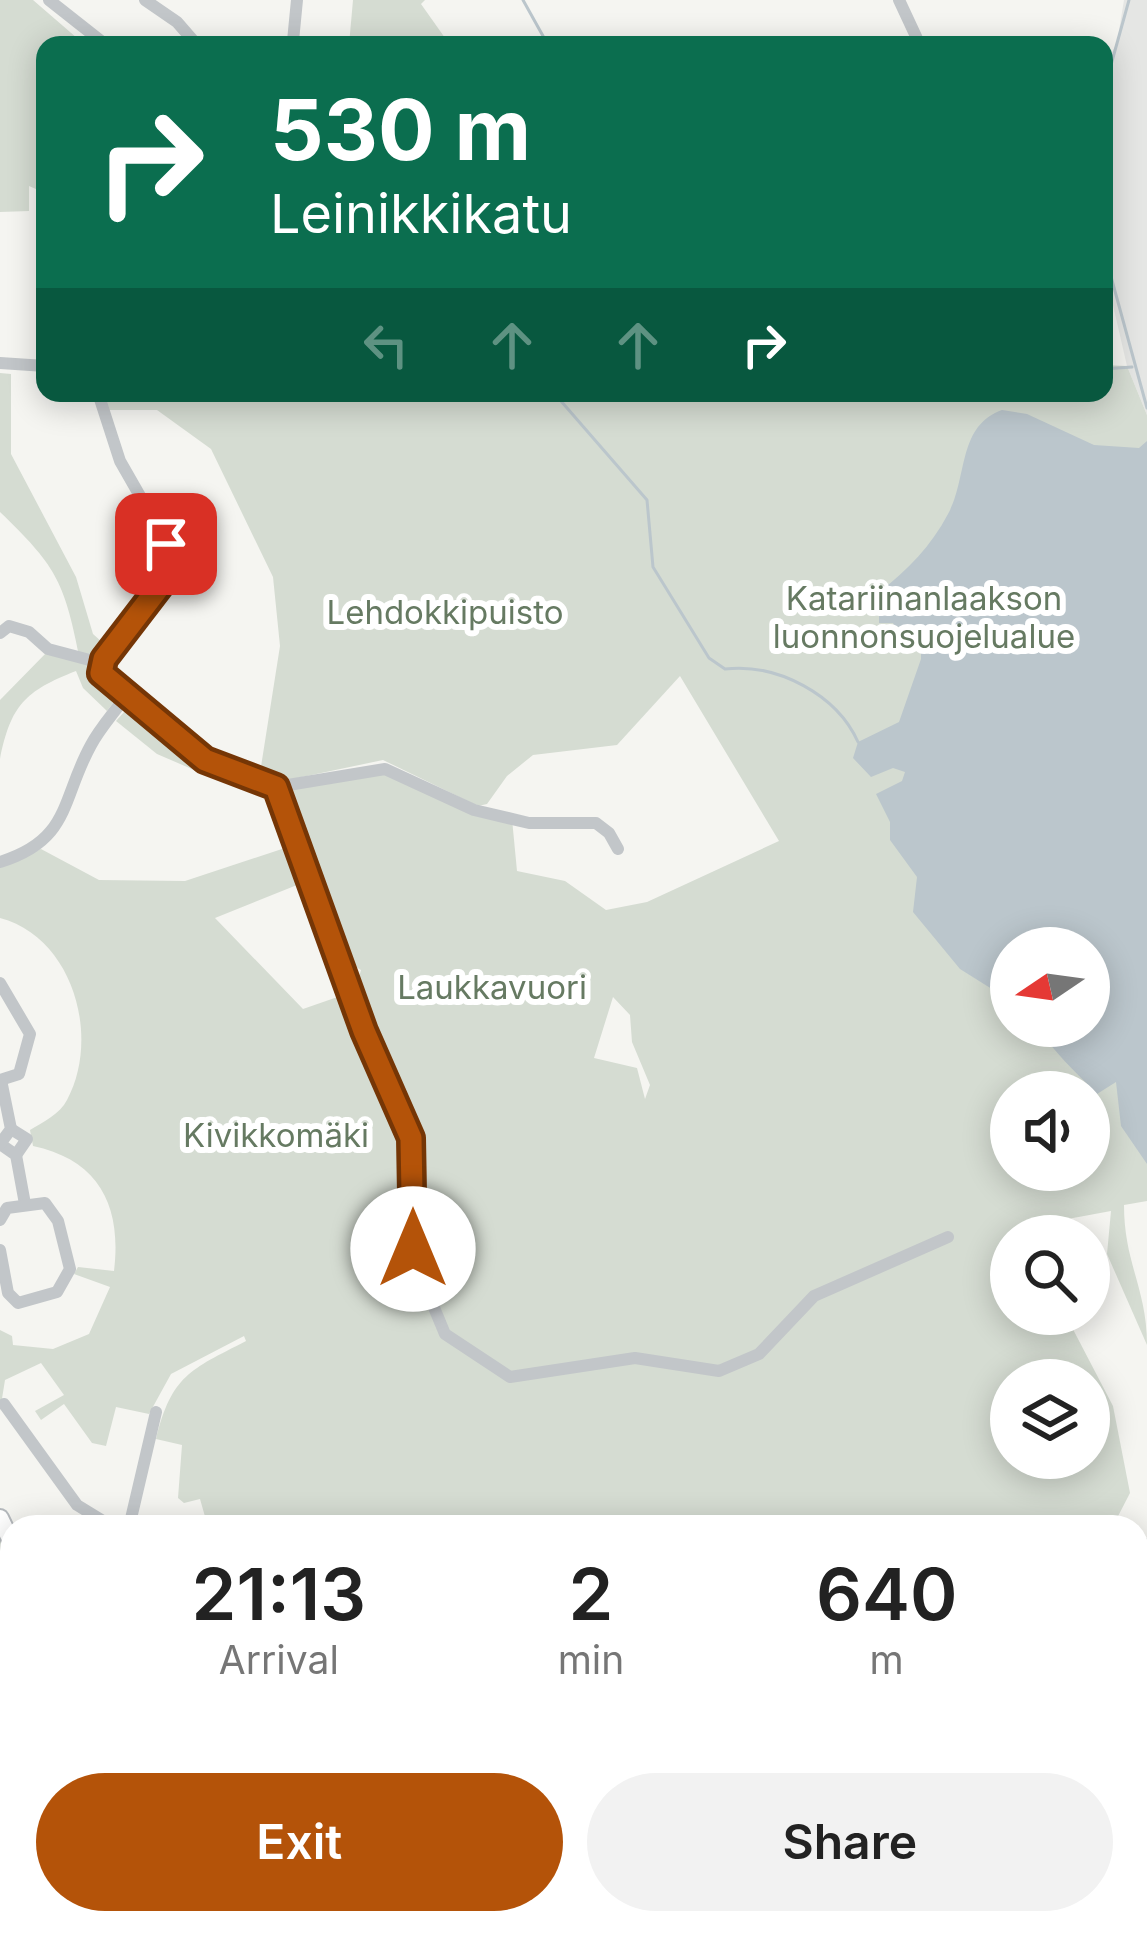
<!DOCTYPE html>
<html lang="en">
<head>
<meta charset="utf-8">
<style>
	:root { --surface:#fff; --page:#f2f2f2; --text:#222; --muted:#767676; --accent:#b45309 }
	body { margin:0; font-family:Inter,sans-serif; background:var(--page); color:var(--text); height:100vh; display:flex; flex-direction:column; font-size:45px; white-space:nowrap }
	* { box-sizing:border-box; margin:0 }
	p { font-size:39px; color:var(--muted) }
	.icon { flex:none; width:66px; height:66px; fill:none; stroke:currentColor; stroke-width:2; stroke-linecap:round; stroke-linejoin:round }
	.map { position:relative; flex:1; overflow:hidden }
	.drawer { position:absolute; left:0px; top:1515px; width:1149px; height:420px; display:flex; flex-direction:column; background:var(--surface); border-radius:36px 36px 0 0; box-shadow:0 6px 30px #0003 }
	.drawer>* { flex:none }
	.banner { position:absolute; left:36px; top:36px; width:1077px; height:366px; border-radius:24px; box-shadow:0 6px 30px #0003; background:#0b6e4f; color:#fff; overflow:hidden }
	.needle { width:78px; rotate:257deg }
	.buttons { position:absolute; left:990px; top:927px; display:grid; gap:24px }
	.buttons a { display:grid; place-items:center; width:120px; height:120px; border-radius:50%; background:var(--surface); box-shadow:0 6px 30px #0003; font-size:60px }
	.pin { position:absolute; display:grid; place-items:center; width:102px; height:102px; color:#fff; margin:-51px; border-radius:24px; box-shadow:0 6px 18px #0006 }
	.me { position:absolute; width:132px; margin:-66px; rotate:0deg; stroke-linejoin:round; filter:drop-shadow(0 0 9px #0008) }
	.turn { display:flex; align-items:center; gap:42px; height:252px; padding:0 36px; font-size:54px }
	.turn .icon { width:156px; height:156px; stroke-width:2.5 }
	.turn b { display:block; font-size:84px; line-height:102px }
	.lanes { display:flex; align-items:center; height:114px; padding:0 36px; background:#0003; justify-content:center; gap:60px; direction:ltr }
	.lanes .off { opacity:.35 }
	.eta { display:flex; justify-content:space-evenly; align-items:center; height:204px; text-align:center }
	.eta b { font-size:72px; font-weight:600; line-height:84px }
	.button { display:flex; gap:24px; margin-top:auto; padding:24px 36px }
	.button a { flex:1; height:138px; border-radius:72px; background:var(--accent); color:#fff; font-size:48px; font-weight:600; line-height:138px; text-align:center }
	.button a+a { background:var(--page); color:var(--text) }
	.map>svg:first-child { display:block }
	.built { fill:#e5e6e4 }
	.green { fill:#d5dcd2; fill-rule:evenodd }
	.water { fill:#bbc6cc }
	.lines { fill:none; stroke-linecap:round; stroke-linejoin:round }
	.stream { stroke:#bbc6cc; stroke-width:3 }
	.major-casing { stroke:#b5b9bd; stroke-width:20 }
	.minor { stroke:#c2c6c9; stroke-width:12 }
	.major { stroke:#fff; stroke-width:16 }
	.route-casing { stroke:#753606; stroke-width:30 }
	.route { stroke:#b45309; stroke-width:21 }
	.labels { text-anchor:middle; stroke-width:12; stroke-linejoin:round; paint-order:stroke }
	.park-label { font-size:33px; fill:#667a62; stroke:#fff }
</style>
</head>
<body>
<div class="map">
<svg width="1147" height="1935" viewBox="0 0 1147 1935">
	<rect width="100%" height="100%" fill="#f5f5f1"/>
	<polygon class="built" points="1124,0 1147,0 1147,415 1127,366 1104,266 1104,67 1117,43"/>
	<g class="green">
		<polygon points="0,0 33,0 85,45 45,45 45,193 29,186 29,211 0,212"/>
		<polygon points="353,0 425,0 421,4 450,45 349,45"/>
		<path d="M 1104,365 L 1127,366 L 1147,415 L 1147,1201 L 1124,1205 C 1124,1263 1147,1289 1147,1345 L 1107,1254 L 1111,1211 L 1046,1223 L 1045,1236 L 1011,1236 L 1011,1314 L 1065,1314 L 1113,1406 L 1130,1493 L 1115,1522 L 1104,1527 L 208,1527 L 200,1499 L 184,1503 L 178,1498 L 182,1445 L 156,1439 C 172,1375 190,1370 246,1341 L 244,1336 L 171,1374 L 149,1414 L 116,1407 L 106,1446 L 92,1443 L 64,1404 L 41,1420 L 35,1411 L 64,1395 L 41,1363 L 5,1380 L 0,1411 L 0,1330 L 12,1336 L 13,1345 L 53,1349 L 89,1334 L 110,1287 L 74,1274 L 78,1267 L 114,1271 C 122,1206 99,1160 33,1146 L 30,1130 C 43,1122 60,1114 67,1100 C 101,1037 73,937 0,918 L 0,868 L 41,849 L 99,880 L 185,881 L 291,846 L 302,883 L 215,918 L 303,1009 L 349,993 L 408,1138 L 416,1245 L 416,1152 L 367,1033 L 355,991 L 361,970 L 343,959 L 300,842 L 308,837 L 293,795 L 282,789 L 383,773 L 512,819 L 517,871 L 565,881 L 606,910 L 647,902 L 779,841 L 680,676 L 617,745 L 533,755 L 507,776 L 487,804 L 478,806 L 383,760 L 283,781 L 260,773 L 280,646 L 273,577 L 211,449 L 157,410 L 108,410 L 104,393 L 1104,393 ZM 1011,948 L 1089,948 L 1089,1026 L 1011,1026 ZM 613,997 L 630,1015 L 632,1042 L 650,1085 L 645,1099 L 637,1068 L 594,1058 ZM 1011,1092 L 1089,1092 L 1089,1170 L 1011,1170 ZM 1011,1380 L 1089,1380 L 1089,1458 L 1011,1458 Z"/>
		<path d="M 0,373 L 11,374 L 11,454 L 76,577 L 93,634 L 103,643 L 90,658 L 79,655 C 64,580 55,565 0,512 Z"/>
		<path d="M 48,651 L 92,665 L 113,703 L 107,711 L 83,688 L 76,671 C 25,691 11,705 0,759 L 0,700 Z"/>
		<polygon points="125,711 137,713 217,773 215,779 157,754 116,721"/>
		<polygon points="0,1531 12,1555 12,1889 0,1892"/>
		<polygon points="266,1923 774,1923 779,1935 273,1935"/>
	</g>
	<g class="water">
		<path d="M 1002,410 L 1027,414 L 1094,445 L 1139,448 L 1147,441 L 1147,1164 L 1121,1126 L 1116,1082 L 1097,1094 C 1076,1072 1054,1053 1037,1026 L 1089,1026 L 1089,948 L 1011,948 L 1011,1001 L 960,969 L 913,912 L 917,877 L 890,840 L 890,822 L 876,794 L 902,781 L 905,772 L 893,768 L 871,777 L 853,758 L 858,742 L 899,722 L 921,659 L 921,652 L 898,635 L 893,623 L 879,623 L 879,592 C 908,570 931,546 948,514 C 968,478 957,426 1002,410 Z"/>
		<polygon points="1147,1538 1147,1935 760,1935 759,1923 1137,1923 1137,1545"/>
	</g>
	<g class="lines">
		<g class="stream">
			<polyline points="523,0 548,45"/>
			<polyline points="1104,180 1111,127 1104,90 1129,0"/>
			<polyline points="1104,251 1147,408"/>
			<polyline points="1104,369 1132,367"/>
			<path d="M 554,393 L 647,500 L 653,567 L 709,658 L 725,669 C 778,663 837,695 858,742"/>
			<polyline points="298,1935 299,1923"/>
		</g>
		<g class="major-casing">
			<g id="major">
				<polyline points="0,1518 12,1543"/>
				<polyline points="0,1903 12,1900"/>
			</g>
		</g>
		<g class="minor">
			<polyline points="49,0 106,45"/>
			<polyline points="145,0 177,22 197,45"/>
			<polyline points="899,0 920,45"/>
			<polyline points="274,45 293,41 297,0"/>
			<polyline points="0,363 45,366"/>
			<polyline points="98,393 120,461 164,538 168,559 157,591 101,663"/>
			<polyline points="0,633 9,626 29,632 48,649 101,663"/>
			<path d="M 101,663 C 102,687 189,752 213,764 C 233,775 257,775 276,787 L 364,1031 L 407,1126 L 413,1149 L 413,1257 L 445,1334 L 510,1377 L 635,1358 L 719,1371 L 759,1354 L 814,1296 L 948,1237"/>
			<polyline points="276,787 385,769 474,810 529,823 596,823 609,833 618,849"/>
			<path d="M 0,862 C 71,840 61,799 91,745 C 100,728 114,713 125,697"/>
			<polyline points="0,983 30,1034 19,1074 0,1080"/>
			<polyline points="11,1129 27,1139 16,1155"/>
			<polyline points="0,1144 16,1155 25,1204"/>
			<polyline points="0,1144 11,1129 1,1080"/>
			<polyline points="0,1220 7,1208 45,1203 58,1221 70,1269 57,1292 18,1303 8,1293 0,1250"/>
			<polyline points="4,1404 77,1505 113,1527"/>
			<polyline points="129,1527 156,1412"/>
			<polyline points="246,1923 255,1935"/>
		</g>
		<use href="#major" class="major"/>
	</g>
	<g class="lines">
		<g class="route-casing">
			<polyline id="route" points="166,544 163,582 104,659 101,673 205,760 276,787 364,1031 411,1138 413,1249"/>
		</g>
		<use href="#route" class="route"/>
	</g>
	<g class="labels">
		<g class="park-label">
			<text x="924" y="610">Katariinanlaakson<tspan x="924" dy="38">luonnonsuojelualue</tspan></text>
			<text x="445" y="624">Lehdokkipuisto</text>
			<text x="492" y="999">Laukkavuori</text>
			<text x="276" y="1147">Kivikkomäki</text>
		</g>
	</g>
</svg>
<div class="buttons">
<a><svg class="needle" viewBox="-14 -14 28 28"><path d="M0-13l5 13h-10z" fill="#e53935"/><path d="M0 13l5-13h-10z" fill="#767676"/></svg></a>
<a><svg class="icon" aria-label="sound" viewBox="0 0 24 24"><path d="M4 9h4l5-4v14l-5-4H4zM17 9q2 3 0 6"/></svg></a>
<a><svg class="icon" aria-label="search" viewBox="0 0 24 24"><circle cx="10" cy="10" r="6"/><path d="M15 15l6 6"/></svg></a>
<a><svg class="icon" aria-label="layers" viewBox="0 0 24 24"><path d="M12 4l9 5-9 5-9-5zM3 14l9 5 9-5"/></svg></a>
</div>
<div class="pin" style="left:166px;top:544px;background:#d93025"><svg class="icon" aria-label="arrive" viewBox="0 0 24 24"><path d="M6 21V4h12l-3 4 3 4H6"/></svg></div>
<svg class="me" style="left:413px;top:1249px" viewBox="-20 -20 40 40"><circle r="19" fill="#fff"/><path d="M0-13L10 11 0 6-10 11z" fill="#b45309"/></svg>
<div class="banner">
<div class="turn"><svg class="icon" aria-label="right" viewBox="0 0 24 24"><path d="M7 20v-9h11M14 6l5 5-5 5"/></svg><div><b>530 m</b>Leinikkikatu</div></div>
<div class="lanes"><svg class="icon off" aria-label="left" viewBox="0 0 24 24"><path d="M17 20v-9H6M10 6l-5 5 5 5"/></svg><svg class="icon off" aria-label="ahead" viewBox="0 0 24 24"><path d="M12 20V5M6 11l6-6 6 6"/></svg><svg class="icon off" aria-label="ahead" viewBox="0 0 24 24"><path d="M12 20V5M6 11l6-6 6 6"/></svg><svg class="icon" aria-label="right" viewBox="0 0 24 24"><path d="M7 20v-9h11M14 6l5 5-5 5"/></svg></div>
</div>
<section class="drawer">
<div class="eta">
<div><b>21:13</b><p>Arrival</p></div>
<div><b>2</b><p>min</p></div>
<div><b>640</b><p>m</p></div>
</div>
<div class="button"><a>Exit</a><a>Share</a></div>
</section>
</div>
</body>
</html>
